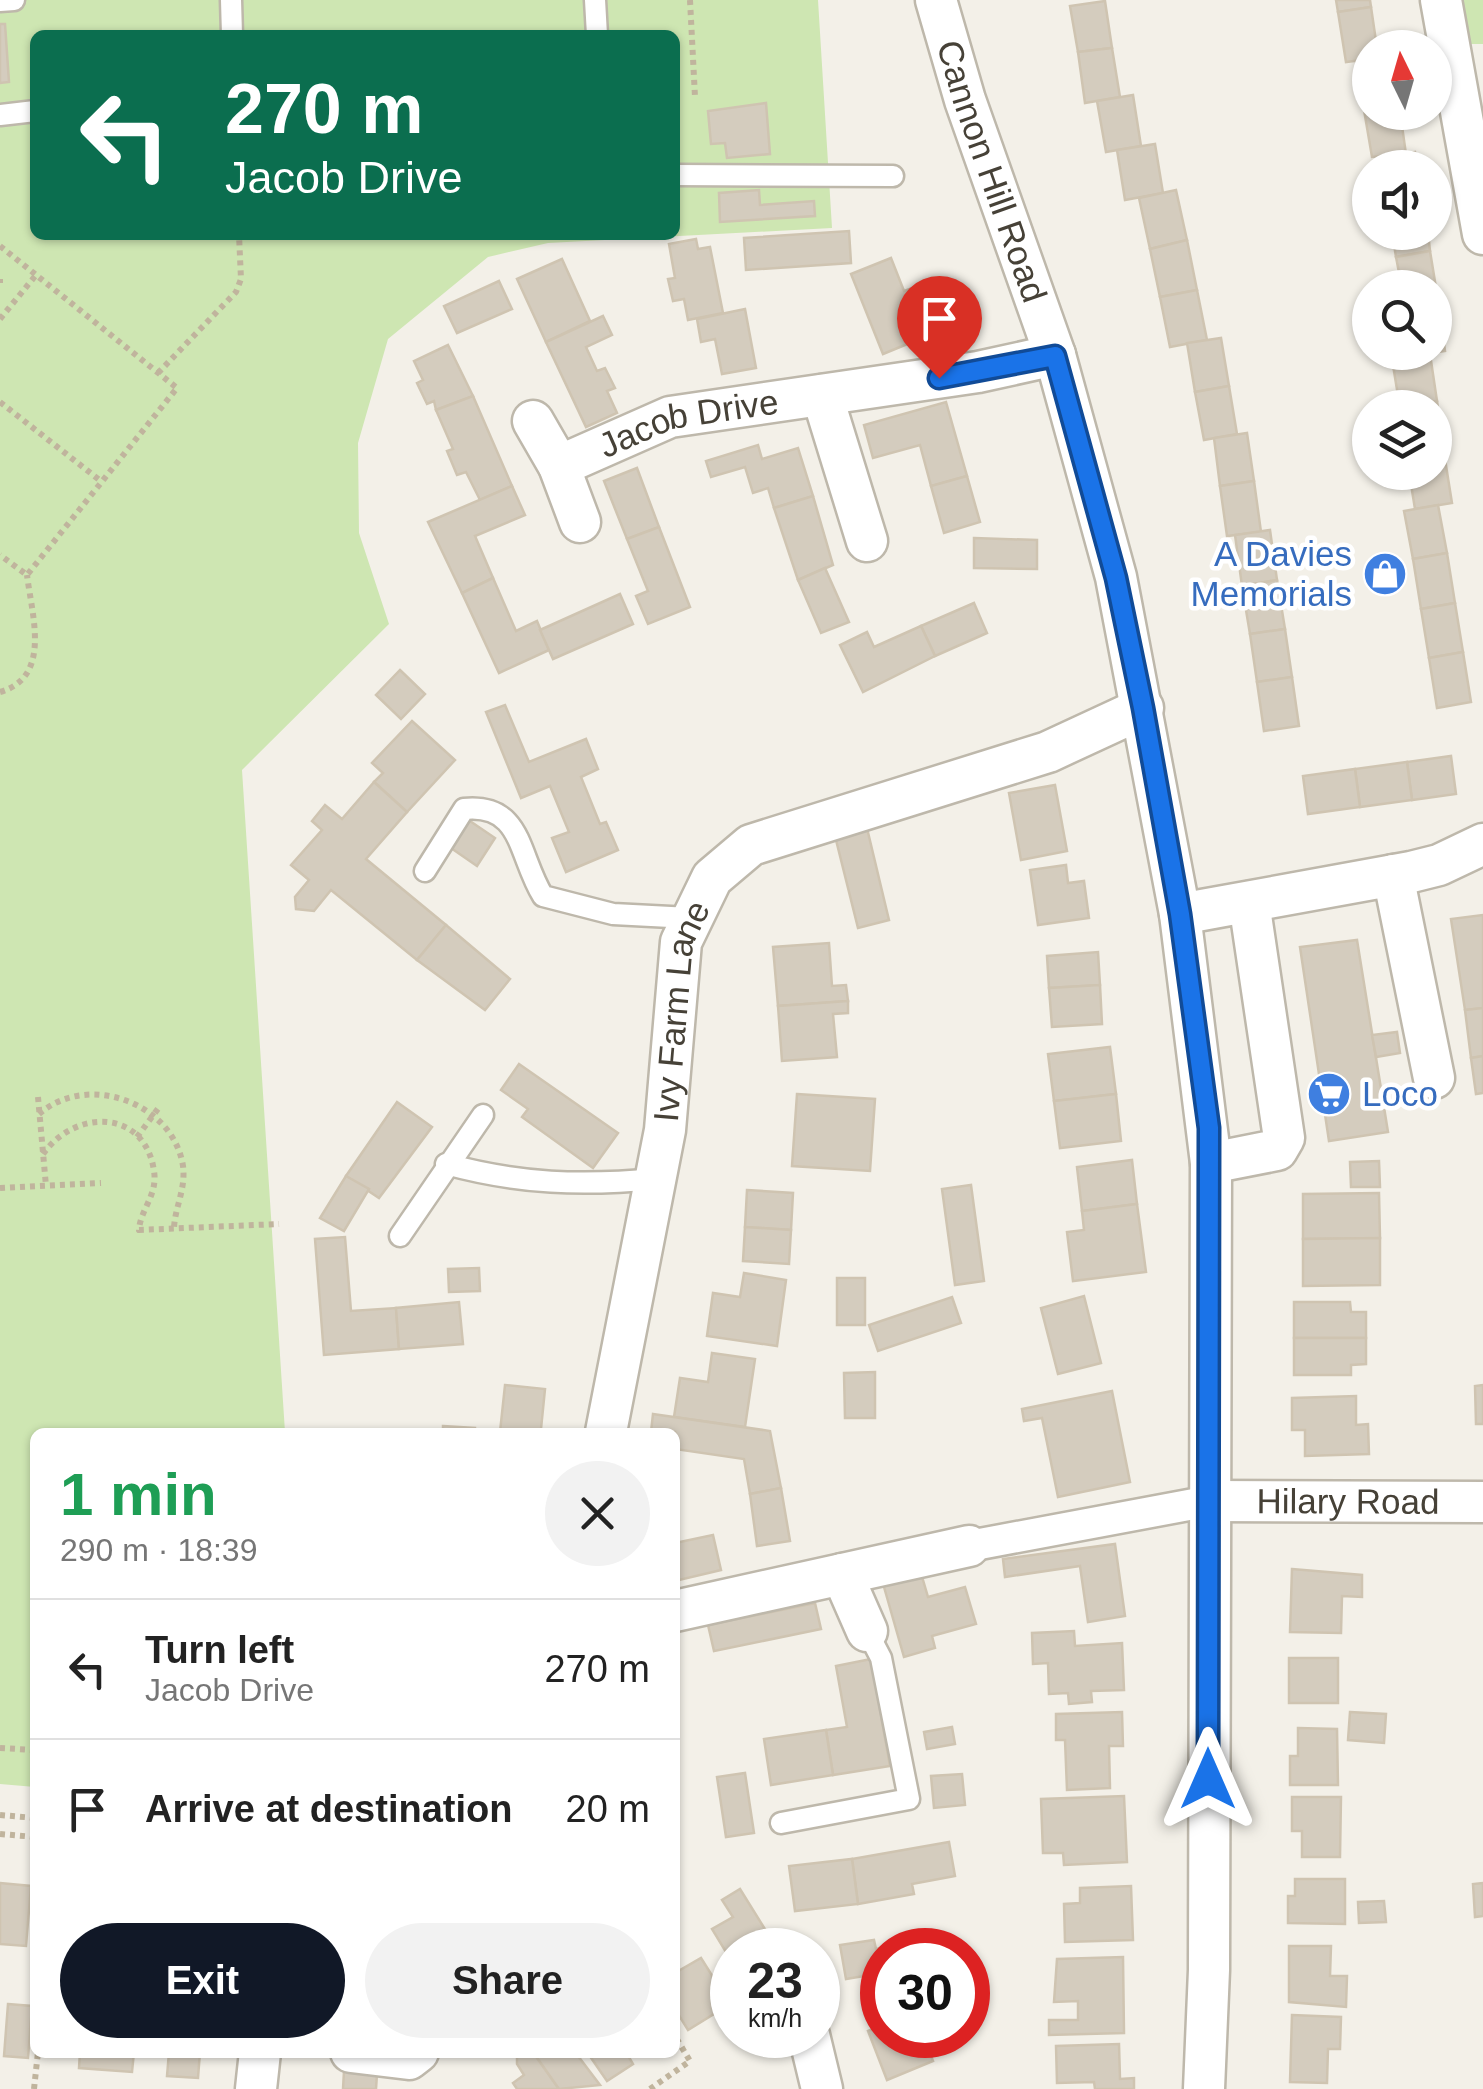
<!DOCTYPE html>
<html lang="en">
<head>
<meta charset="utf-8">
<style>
	:root { --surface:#fff; --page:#f2f2f2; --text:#222; --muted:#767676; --line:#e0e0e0; --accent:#111827 }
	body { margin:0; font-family:Helvetica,sans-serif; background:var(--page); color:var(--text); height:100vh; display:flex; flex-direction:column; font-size:38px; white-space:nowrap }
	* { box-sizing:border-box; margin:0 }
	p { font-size:32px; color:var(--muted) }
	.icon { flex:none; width:55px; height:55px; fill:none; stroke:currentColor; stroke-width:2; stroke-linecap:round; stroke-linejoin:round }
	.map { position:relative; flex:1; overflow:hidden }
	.details { position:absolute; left:30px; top:1428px; width:650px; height:630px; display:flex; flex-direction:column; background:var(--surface); border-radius:15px; box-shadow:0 2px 8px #0004 }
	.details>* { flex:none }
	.banner { position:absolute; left:30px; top:30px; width:650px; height:210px; border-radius:15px; box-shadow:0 2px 8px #0004; background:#0b6e4f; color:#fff; overflow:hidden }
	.needle { width:65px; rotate:355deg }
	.controls { position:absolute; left:1352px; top:30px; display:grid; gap:20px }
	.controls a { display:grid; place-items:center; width:100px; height:100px; border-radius:50%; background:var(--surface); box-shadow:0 2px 8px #0004; font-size:50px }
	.speed { position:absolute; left:710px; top:1928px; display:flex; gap:20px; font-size:50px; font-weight:700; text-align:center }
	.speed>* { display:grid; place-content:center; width:130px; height:130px; border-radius:50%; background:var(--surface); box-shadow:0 2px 8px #0004; line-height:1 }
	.speed small { font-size:25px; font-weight:400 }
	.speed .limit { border:15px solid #d22; background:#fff; color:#111 }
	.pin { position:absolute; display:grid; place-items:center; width:85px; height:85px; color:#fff; margin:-102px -42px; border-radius:50% 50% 50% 0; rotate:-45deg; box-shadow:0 0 10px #0007 }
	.pin .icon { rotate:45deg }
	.me { position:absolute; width:110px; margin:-55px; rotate:0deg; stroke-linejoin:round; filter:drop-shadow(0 0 8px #0008) }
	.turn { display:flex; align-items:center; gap:35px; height:210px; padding:0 30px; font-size:45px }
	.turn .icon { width:130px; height:130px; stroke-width:2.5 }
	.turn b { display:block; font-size:70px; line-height:85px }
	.round { display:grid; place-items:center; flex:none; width:105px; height:105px; border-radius:52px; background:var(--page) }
	.summary { display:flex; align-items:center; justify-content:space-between; height:170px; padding:0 30px }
	h1 { font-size:60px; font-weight:700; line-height:75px; color:#1e9e55 }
	.cta { display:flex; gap:20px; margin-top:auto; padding:20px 30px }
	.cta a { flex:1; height:115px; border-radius:60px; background:var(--accent); color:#fff; font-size:40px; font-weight:700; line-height:115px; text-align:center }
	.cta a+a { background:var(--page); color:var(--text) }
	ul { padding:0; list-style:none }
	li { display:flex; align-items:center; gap:30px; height:140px; padding:0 30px; border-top:2px solid var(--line) }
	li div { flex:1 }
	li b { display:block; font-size:38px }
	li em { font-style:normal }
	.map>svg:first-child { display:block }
	.green { fill:#cee6b2; fill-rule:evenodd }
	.building { fill:#d4ccbe; stroke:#cfc4b1; stroke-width:2.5 }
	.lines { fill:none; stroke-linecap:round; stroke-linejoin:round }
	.service-casing { stroke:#beb8ab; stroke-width:25 }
	.pedestrian-casing { stroke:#beb8ab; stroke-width:35 }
	.minor-casing { stroke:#beb8ab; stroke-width:45 }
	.path { stroke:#c0b49d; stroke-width:6; stroke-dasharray:5 5; stroke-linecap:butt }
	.service { stroke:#fff; stroke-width:20 }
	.pedestrian { stroke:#fff; stroke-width:30 }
	.minor { stroke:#fff; stroke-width:40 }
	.route-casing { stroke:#114b97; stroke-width:25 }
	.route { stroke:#1a73e8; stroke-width:18 }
	.labels { text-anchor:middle; stroke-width:9; stroke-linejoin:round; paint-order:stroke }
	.street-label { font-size:35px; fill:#464137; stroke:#fff }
	.shop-label { font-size:35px; fill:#366cbe; stroke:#fff; text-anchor:end }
</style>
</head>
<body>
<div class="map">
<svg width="1483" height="2089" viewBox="0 0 1483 2089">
	<rect width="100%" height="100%" fill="#f3f0e8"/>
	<g class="green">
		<path d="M 0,0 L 818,0 L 832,228 L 548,243 L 488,257 L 388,339 L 358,443 L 359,533 L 389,624 L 242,770 L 285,1432 L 35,1432 L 35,1787 L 0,1784 ZM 35,35 L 675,35 L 675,235 L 35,235 Z"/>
		<polygon points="1455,0 1483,0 1483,44 1467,44"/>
	</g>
	<g class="building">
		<polygon points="1336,0 1370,0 1371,7 1338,12"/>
		<polygon points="1105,1 1112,48 1078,52 1070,6"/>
		<polygon points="1371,7 1377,48 1370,48 1370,59 1346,62 1338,12"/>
		<polygon points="0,24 5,24 9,82 0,83"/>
		<polygon points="1112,48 1120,97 1085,103 1078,52"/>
		<polygon points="1370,59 1370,109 1364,110 1356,61"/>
		<polygon points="1133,95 1141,146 1106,152 1097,101"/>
		<polygon points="766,103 770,154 727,158 725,143 711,144 708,111"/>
		<polygon points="1370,109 1370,112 1400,112 1406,154 1372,157 1364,110"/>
		<polygon points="1155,144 1163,193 1125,200 1117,150"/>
		<polygon points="1415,152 1418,168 1381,168 1379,158"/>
		<polygon points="759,190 760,205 814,201 815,216 720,222 719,193"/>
		<polygon points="1176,190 1187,240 1150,249 1139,198"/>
		<polygon points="849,231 851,263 746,270 744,238"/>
		<polygon points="1392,232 1428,232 1430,251 1396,257"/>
		<polygon points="696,239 698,249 710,247 723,313 688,320 684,299 673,301 668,279 675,278 669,244"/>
		<polygon points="1187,240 1197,290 1160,297 1150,249"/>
		<polygon points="1430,251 1438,300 1435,301 1435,288 1402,288 1396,257"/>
		<polygon points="891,258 904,291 918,286 925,289 930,299 927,308 912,314 922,338 883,354 851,274"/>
		<polygon points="562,259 590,321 546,342 517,279"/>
		<polygon points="499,281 512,309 457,333 444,306"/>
		<polygon points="1197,290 1207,340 1170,347 1160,297"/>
		<polygon points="1438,300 1445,351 1412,356 1412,352 1435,352"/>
		<polygon points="745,309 756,368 722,374 715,339 701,342 697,319"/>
		<polygon points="603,316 612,335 586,347 597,371 605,368 615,388 607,391 617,413 586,427 546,342"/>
		<polygon points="1221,338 1229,386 1195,392 1187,343"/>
		<polygon points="448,345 473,396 436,410 434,401 427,404 417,383 423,380 414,361"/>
		<polygon points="1430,354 1437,401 1400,408 1392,359"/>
		<polygon points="1229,386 1237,434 1204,440 1195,392"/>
		<polygon points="473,396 512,486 480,500 466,472 457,475 447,451 453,449 436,410"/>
		<polygon points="1437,401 1444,453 1435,454 1435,408 1403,408"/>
		<polygon points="946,402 967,476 931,486 920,445 873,458 864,425"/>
		<polygon points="1247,433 1254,481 1220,486 1214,438"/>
		<polygon points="758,445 762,459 798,448 813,496 774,508 768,488 753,493 745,467 711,477 706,461"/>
		<polygon points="1444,453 1452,503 1415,509 1409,472 1435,472 1435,454"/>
		<polygon points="637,468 659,527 627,539 604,481"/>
		<polygon points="967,476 980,522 944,533 931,486"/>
		<polygon points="1254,481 1261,532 1227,536 1220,486"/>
		<polygon points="512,486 525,515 475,536 493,578 462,593 428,522"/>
		<polygon points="813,496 833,565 798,580 774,508"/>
		<polygon points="1438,505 1447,553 1413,559 1404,511"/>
		<polygon points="659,527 690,607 648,624 636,596 648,591 627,539"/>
		<polygon points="1270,530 1277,580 1242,586 1235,535"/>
		<polygon points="974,538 1037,540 1037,569 974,568"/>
		<polygon points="1447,553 1455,603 1421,609 1413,559"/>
		<polygon points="825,568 849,622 821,633 798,580"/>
		<polygon points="493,578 516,631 537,621 549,650 499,673 462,593"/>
		<polygon points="1277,580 1285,629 1250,634 1242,586"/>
		<polygon points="620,594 633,624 553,659 540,630"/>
		<polygon points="974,603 987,633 935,656 921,626"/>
		<polygon points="1455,603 1463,652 1429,658 1421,609"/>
		<polygon points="921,626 935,656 863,692 840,645 867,632 874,647"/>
		<polygon points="1285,629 1292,677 1257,682 1250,634"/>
		<polygon points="1463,652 1471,702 1437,708 1429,658"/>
		<polygon points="400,670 425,694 401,719 376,695"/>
		<polygon points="1292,677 1299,726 1264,731 1257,682"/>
		<polygon points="505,705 529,762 586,739 598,769 581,777 600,824 606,822 618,850 566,872 552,838 569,832 550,786 521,798 486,712"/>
		<polygon points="412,721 455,760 407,812 374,782 383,773 372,763"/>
		<polygon points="1451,756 1456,794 1412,800 1407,762"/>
		<polygon points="1407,762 1412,800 1360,807 1355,769"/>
		<polygon points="1355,769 1360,807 1308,814 1303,776"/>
		<polygon points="374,782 407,812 366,859 446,925 417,960 331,890 314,911 296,909 295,897 309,880 291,865 322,830 312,821 325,805 342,819"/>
		<polygon points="1055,785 1067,851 1021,860 1009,793"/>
		<polygon points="467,819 495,838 477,866 448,846"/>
		<polygon points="866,824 889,920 858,928 834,832"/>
		<polygon points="1066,865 1068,883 1084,881 1089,918 1038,925 1030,870"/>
		<polygon points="1483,915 1483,1008 1465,1010 1451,919"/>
		<polygon points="446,925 510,979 485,1010 417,960"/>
		<polygon points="1357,940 1388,1132 1329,1141 1300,947"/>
		<polygon points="829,943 832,986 846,985 848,1001 778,1006 773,947"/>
		<polygon points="1098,952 1100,985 1049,988 1047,956"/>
		<polygon points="1100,985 1102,1024 1052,1027 1049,988"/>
		<polygon points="848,1001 848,1013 833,1014 837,1057 782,1061 778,1006"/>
		<polygon points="1483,1008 1483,1056 1471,1058 1465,1010"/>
		<polygon points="1397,1032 1400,1053 1376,1057 1372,1035"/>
		<polygon points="1110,1047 1116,1094 1054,1101 1048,1054"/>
		<polygon points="1483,1056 1483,1093 1476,1094 1471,1058"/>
		<polygon points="519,1064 618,1133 593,1168 522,1117 528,1109 501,1090"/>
		<polygon points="797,1094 875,1099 870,1171 792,1166"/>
		<polygon points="1116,1094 1121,1141 1060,1148 1054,1101"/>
		<polygon points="397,1102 432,1127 379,1198 346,1176"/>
		<polygon points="1132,1160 1137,1204 1082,1211 1077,1167"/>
		<polygon points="1379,1161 1380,1187 1351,1187 1350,1162"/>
		<polygon points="346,1176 369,1189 344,1231 320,1218"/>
		<polygon points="971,1185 984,1281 955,1285 942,1189"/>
		<polygon points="747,1190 793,1193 791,1230 745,1227"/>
		<polygon points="1379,1193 1380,1238 1303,1239 1303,1194"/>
		<polygon points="1137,1204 1146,1272 1073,1281 1067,1232 1084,1230 1082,1211"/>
		<polygon points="745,1227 791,1230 789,1264 743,1261"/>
		<polygon points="345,1237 351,1311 396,1308 399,1349 324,1355 315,1239"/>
		<polygon points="1380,1238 1380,1285 1303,1286 1303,1239"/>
		<polygon points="479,1268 480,1291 449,1292 448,1269"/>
		<polygon points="744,1273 786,1280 777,1346 707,1336 713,1293 740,1297"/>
		<rect x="837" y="1278" width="28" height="47"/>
		<polygon points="1084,1296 1101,1363 1058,1374 1041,1308"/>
		<polygon points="952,1297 961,1323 878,1351 869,1325"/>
		<polygon points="459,1302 463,1344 399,1349 396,1308"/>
		<polygon points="1294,1302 1350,1302 1351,1312 1366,1312 1366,1338 1294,1338"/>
		<polygon points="1294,1338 1366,1338 1366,1364 1351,1365 1351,1375 1294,1375"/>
		<polygon points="712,1353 755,1359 745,1427 674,1417 680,1378 708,1382"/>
		<polygon points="875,1372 875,1418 845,1418 844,1373"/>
		<polygon points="505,1385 545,1389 541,1429 561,1432 500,1432"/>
		<polygon points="1483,1385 1483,1424 1476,1424 1475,1386"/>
		<polygon points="1112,1391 1130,1482 1058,1497 1042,1418 1024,1421 1022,1409"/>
		<polygon points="1356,1396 1356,1425 1368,1424 1369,1454 1305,1456 1305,1430 1292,1430 1292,1398"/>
		<polygon points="653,1414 770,1431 781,1488 750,1494 744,1459 675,1449 675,1432 651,1432"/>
		<polygon points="443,1426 475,1428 475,1432 443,1432"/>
		<polygon points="781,1488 790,1541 757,1546 750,1494"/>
		<polygon points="713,1535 721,1570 675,1581 675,1543"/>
		<polygon points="1115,1544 1125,1616 1088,1622 1080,1566 1005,1577 1003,1559"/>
		<polygon points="918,1563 928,1597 965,1587 976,1624 932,1636 935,1648 904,1657 880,1573"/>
		<polygon points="1292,1569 1362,1575 1362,1597 1342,1596 1341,1633 1290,1632"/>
		<polygon points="815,1603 821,1629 714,1651 708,1625"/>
		<polygon points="1074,1631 1075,1646 1122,1643 1124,1690 1091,1691 1092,1702 1069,1704 1068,1693 1049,1694 1048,1663 1033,1664 1032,1633"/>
		<rect x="1289" y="1658" width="49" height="45"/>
		<polygon points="871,1659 890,1766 833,1775 826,1730 847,1727 836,1666"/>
		<polygon points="1122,1712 1123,1746 1109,1746 1110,1788 1067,1790 1065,1740 1056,1740 1056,1714"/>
		<polygon points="1350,1712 1386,1714 1384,1743 1348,1740"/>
		<polygon points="952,1727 955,1744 927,1749 924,1732"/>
		<polygon points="1298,1728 1337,1729 1338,1785 1290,1785 1290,1756 1298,1756"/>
		<polygon points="826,1730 833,1775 771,1785 764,1739"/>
		<polygon points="745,1773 754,1833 726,1837 717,1777"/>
		<polygon points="962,1774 965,1805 934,1808 931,1776"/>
		<polygon points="1124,1796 1127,1862 1064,1865 1063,1853 1043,1853 1041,1799"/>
		<polygon points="1292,1797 1341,1797 1340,1857 1302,1857 1302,1831 1292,1831"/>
		<polygon points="949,1842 955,1876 912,1884 914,1894 858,1904 852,1859"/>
		<polygon points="852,1859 858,1904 795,1911 789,1866"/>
		<polygon points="1295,1879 1345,1879 1345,1924 1288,1923 1288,1896 1295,1896"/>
		<polygon points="0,1883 31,1886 26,1946 0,1944"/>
		<polygon points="1483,1883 1483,1916 1475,1917 1473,1884"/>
		<polygon points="1131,1886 1133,1940 1065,1942 1064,1904 1080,1903 1080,1888"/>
		<polygon points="740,1889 776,1947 732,1950 732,1962 712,1929 733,1917 722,1900"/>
		<polygon points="1384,1901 1386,1922 1359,1923 1358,1902"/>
		<polygon points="874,1940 876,1949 926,1940 928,1950 882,1950 882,1973 846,1979 840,1945"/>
		<polygon points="1289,1946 1331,1946 1330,1976 1347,1976 1346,2007 1289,2002"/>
		<polygon points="1123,1957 1124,2033 1049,2035 1049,2020 1078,2020 1078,2001 1054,2002 1057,1959"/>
		<polygon points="701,1958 730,2004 688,2030 675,2009 675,1973"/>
		<polygon points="8,2004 32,2006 28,2058 4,2056"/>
		<polygon points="1292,2015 1341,2017 1340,2049 1328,2049 1327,2083 1290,2082"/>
		<polygon points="882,2025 882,2035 930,2035 924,2037 933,2061 887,2080 868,2031"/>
		<polygon points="1119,2044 1120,2079 1134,2078 1134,2089 1095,2089 1094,2082 1057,2083 1056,2046"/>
		<polygon points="80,2052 134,2052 132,2072 79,2068"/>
		<polygon points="169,2052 200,2052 198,2078 167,2076"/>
		<polygon points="533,2052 559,2089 517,2089 513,2083 524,2075 517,2064 517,2054"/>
		<polygon points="533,2052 575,2052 600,2085 559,2089"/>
		<polygon points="587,2052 626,2052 633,2064 607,2081"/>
		<polygon points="344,2071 377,2074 376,2089 343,2089"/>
	</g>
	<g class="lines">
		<g class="service-casing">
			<g id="service">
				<polyline points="231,0 232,35"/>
				<polyline points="595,0 597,35"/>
				<polyline points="0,1 14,0"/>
				<polyline points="0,115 35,111"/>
				<polyline points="675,175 893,176"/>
				<path d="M 425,871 L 464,809 C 523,803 518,856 543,896 L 613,914 L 690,918"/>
				<path d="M 446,1164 C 520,1184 581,1186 657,1179"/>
				<polyline points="400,1236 483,1115"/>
				<polyline points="781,1823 909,1799 881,1658 867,1631"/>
			</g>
		</g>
		<g class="pedestrian-casing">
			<polyline id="pedestrian" points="969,1546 1210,1501"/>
		</g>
		<g class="minor-casing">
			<g id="minor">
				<path id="s1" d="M 936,0 L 965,100 L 1055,355 L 1116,577 L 1180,914 L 1211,1163 L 1209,1970 L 1204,2089"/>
				<polyline points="1441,0 1483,234"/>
				<polyline points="822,395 867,541"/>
				<polyline points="533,421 559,466 580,522"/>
				<path id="s2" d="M 559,466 L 670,417 L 978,372 L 1055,355"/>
				<polyline points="1393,875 1434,1078"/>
				<polyline points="1180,914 1411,872 1439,865 1483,844"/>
				<polyline points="1211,1163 1277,1150 1284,1138 1249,902"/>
				<path id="s3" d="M 606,1432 L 665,1130 L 681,942 L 712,878 L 751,845 L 1048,752 L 1143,708"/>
				<path id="s4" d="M 1210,1501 L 1483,1502"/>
				<polyline points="842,1574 867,1631"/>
				<polyline points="675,1611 969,1546"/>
				<polyline points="809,2035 822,2089"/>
				<polyline points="351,2052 409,2059 418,2052"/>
				<polyline points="256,2089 260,2052"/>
			</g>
		</g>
		<g class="path">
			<polyline points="690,0 695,97"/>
			<polyline points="0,246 177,388 27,575 0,555"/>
			<polyline points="0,279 0,283"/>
			<polyline points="0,319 36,275"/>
			<polyline points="158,373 236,292 241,279 239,235"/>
			<polyline points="0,402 102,482"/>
			<path d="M 0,692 C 52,677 32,616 27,575"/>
			<polyline points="38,1097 46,1186"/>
			<path d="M 39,1114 C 87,1072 173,1102 183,1166 C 186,1189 175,1207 174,1228"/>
			<polyline points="137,1137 160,1106"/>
			<path d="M 43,1154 C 76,1108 145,1109 154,1171 C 158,1195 140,1210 139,1230 L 279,1224"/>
			<polyline points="0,1188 101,1183"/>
			<polyline points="0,1748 35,1750"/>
			<polyline points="0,1815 35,1818"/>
			<polyline points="0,1834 35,1837"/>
			<polyline points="34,2089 38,2052"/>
			<polyline points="650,2089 690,2061 675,2036"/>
		</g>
		<use href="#service" class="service"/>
		<use href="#pedestrian" class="pedestrian"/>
		<use href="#minor" class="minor"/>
	</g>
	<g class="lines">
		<g class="route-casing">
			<polyline id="route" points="939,378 1055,356 1116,578 1143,708 1180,914 1209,1128 1208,1779"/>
		</g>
		<use href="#route" class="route"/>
	</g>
	<defs>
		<g id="shop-disc" transform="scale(2.25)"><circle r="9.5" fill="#3f7fe0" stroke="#fff"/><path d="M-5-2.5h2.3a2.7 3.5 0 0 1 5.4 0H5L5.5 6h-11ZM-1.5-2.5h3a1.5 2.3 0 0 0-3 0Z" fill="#fff"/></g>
		<g id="supermarket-disc" transform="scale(2.25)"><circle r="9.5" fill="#3f7fe0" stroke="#fff"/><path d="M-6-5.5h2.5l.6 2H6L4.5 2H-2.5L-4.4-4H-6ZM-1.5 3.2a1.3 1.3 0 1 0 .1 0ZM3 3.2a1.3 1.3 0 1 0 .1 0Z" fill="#fff"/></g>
	</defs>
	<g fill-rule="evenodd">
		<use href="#shop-disc" x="1385" y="574"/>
		<use href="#supermarket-disc" x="1329" y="1094"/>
	</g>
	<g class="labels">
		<g class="street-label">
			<text dy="12" stroke="none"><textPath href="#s1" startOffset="180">Cannon Hill Road</textPath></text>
			<text dy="12" stroke="none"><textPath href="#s2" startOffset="138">Jacob Drive</textPath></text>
			<text dy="12" stroke="none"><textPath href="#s3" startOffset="428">Ivy Farm Lane</textPath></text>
			<text dy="12" stroke="none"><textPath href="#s4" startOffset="138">Hilary Road</textPath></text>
		</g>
		<g class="shop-label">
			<text x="1352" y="566">A Davies<tspan x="1352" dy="40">Memorials</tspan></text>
			<text x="1362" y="1106" text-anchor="start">Loco</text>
		</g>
	</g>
</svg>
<div class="controls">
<a><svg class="needle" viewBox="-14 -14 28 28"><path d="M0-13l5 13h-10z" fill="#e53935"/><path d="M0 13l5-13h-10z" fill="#767676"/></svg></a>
<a><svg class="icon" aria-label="sound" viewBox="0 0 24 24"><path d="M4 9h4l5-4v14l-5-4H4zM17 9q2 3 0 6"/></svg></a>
<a><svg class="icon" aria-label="search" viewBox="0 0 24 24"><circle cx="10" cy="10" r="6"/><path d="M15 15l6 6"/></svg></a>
<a><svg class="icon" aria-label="layers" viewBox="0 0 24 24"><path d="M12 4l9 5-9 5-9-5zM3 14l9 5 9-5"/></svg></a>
</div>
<div class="speed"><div>23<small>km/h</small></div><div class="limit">30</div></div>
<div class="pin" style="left:939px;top:378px;background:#d93025"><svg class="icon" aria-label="arrive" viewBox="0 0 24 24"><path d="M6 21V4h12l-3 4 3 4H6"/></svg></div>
<svg class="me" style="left:1208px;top:1779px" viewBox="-20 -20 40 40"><path d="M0-17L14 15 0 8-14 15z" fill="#1a73e8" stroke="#fff" stroke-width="4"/></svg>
<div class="banner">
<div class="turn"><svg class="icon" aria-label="left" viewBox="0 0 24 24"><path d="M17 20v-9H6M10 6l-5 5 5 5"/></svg><div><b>270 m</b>Jacob Drive</div></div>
</div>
<section class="details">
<div class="summary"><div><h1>1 min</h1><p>290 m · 18:39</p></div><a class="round"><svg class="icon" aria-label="close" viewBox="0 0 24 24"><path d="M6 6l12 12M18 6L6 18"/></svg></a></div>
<ul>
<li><svg class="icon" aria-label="left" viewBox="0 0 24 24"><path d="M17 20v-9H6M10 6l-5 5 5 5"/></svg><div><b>Turn left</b><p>Jacob Drive</p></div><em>270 m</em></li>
<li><svg class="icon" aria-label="arrive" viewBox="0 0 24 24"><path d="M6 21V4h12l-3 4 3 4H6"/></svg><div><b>Arrive at destination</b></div><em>20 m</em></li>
</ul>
<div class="cta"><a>Exit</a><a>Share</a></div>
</section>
</div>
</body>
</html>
